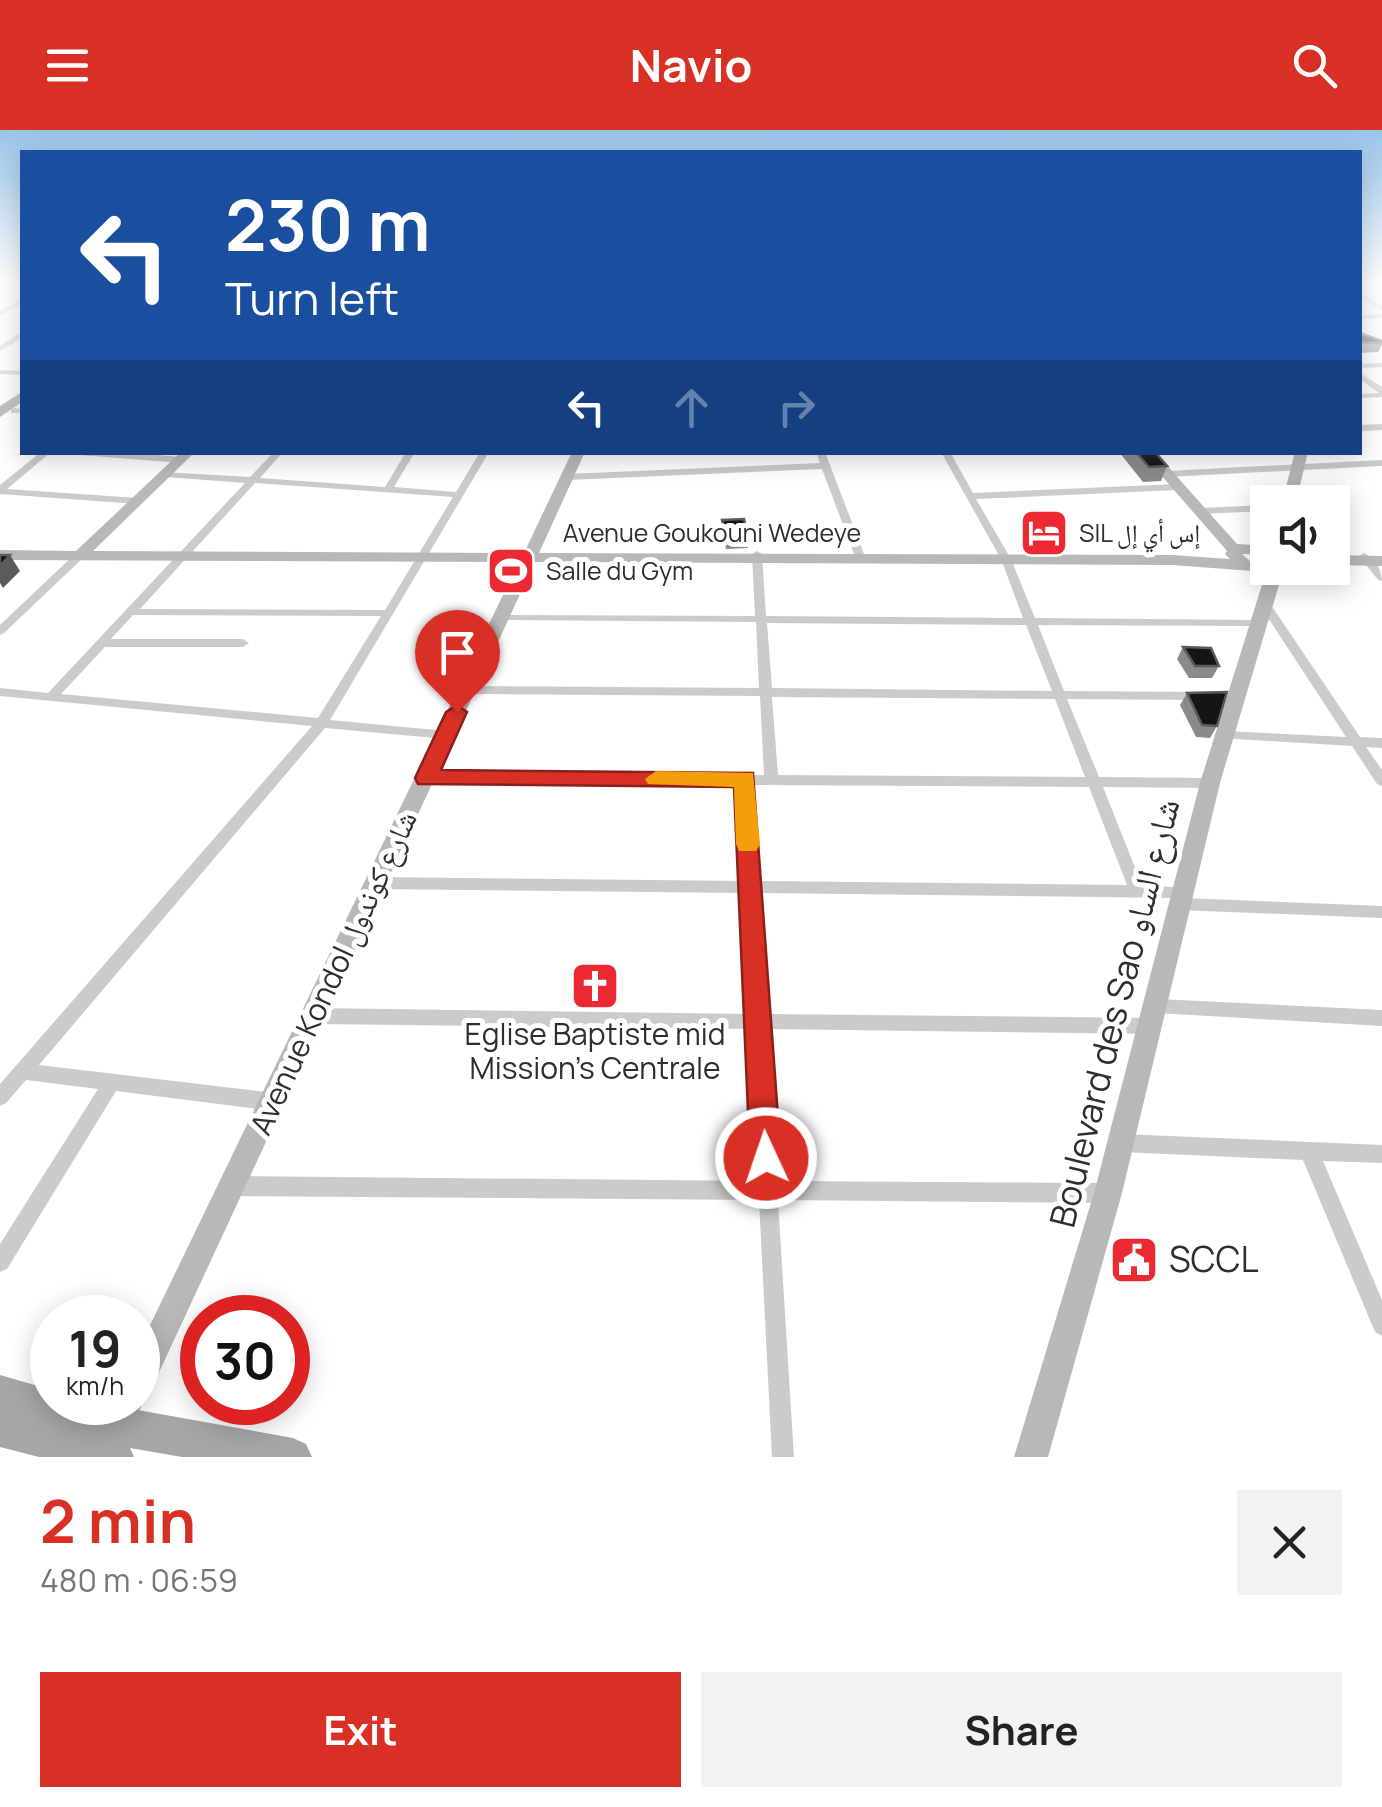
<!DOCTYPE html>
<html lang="en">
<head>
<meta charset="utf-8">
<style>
	:root { --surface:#fff; --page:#f2f2f2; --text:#222; --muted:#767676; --accent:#d93025 }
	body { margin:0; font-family:Manrope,"Noto Naskh Arabic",sans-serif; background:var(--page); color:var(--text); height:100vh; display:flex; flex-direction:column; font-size:38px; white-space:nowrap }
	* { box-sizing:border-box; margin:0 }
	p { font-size:32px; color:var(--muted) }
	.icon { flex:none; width:55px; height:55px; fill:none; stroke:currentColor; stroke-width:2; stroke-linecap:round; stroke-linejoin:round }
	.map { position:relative; height:1327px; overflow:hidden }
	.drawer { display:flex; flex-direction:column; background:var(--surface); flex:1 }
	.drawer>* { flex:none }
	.banner { position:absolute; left:20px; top:20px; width:1342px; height:305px; border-radius:0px; box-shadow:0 5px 25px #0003; background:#1a4fa0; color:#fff; overflow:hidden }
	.fabs { position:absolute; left:1250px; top:355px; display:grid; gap:20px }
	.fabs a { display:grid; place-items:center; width:100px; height:100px; border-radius:0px; background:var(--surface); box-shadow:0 5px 25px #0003; font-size:50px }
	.speed { position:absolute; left:30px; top:1165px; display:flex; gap:20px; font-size:50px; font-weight:700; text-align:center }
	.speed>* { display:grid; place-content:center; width:130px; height:130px; border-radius:50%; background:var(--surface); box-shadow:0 5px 25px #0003; line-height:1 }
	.speed small { font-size:25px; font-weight:400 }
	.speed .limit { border:15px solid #d22; background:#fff; color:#111 }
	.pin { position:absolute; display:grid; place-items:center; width:85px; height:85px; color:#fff; margin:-102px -42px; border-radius:50% 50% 50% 0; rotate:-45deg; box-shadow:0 0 10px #0007 }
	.pin .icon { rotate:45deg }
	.me { position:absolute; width:110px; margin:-55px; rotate:357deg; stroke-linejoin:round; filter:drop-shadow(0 0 8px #0008) }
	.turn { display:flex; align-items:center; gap:35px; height:210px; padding:0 40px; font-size:45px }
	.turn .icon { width:130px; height:130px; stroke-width:2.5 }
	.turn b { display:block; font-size:70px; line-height:85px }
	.lanes { display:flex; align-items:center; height:95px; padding:0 40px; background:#0003; justify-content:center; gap:50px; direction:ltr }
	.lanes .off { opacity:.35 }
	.round { display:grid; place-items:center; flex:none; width:105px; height:105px; border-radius:0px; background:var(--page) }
	.summary { display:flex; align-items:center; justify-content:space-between; height:170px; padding:0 40px }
	h1 { font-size:60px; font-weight:700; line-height:75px; color:var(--accent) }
	.button { display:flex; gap:20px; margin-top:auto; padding:20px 40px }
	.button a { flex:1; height:115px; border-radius:0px; background:var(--accent); color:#fff; font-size:40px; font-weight:700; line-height:115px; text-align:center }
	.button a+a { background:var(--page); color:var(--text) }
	header { display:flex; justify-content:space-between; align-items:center; height:130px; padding:0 40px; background:var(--accent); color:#fff; font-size:45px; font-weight:700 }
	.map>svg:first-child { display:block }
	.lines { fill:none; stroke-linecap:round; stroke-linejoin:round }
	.street { fill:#cbcbcb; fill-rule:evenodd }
	.secondary { fill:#b8b8b8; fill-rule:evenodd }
	.primary { fill:#a6a6a6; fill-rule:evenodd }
	.wall { fill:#8a8a8a }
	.shaded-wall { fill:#5b5b5b }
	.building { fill:#151515; stroke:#5b5b5b; stroke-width:2.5 }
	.route { fill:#d93025; stroke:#8d1f18; stroke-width:2.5 }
	.slow { fill:#f59e0b }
	.labels { text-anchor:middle; stroke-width:10; stroke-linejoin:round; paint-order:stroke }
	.far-street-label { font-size:25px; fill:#2e2e2e; stroke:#fff }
	.far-poi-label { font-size:25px; fill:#2e2e2e; stroke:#fff; text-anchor:start }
	.street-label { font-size:30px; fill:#2e2e2e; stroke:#fff }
	.poi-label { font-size:30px; fill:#2e2e2e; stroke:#fff }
	.near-street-label { font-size:35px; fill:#2e2e2e; stroke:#fff }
	.near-poi-label { font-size:35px; fill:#2e2e2e; stroke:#fff; text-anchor:start }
</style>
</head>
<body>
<header><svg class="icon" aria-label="menu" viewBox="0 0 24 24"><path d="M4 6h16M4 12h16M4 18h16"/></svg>Navio<svg class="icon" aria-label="search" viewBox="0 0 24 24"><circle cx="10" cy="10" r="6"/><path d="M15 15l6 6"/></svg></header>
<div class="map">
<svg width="1382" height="1327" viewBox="0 0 1382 1327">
	<rect width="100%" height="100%" fill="#fff"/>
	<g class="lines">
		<g class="street">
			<polygon points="1360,163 1382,175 1382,180 1360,168"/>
			<polygon points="22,169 22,174 0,186 0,181"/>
			<polygon points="1382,184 1382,188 1360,189 1360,185"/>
			<polygon points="19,203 22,203 22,208 0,221 0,216"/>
			<polygon points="1382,233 1382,237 1360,238 1360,234"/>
			<polygon points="0,240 22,241 22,245 0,244"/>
			<polygon points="1360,243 1382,257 1382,267 1360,268 1360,264 1379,263 1360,249"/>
			<polygon points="14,278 22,279 22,283 11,283 11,279"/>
			<polygon points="1382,294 1382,300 1360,301 1360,295"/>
			<polygon points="41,322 51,322 7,359 138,368 143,371 138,374 0,364 0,355"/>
			<polygon points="76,322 121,322 181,327 186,330 181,333 80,325"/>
			<path d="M 274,322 L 283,322 L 260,348 L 385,357 L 406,322 L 415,322 L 394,357 L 456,362 L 480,322 L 489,322 L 330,590 L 446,601 L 452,605 L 446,609 L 325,598 L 39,935 L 274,963 L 280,966 L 283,972 L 280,978 L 274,981 L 116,961 L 7,1139 L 0,1142 L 0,1114 L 98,959 L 26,950 L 6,973 L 0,976 L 0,954 L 312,596 L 0,566 L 0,558 L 48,563 L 245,353 L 166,347 L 161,344 L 163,342 L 250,347 ZM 255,353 L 453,367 L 385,480 L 140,479 ZM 133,485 L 381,486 L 318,588 L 61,564 L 105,517 L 243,517 L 249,513 L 243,509 L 111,509 Z"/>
			<polygon points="816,322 825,322 864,424 863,426 855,426 854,424 822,339 567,350 562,347 567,344 820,333"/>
			<path d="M 941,322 L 950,322 L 973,363 L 1178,354 L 1183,357 L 1178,360 L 976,369 L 1011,429 L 1035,488 L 1256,490 L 1262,493 L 1256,496 L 1038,495 L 1064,561 L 1201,562 L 1207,566 L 1201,570 L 1067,569 L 1099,647 L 1210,648 L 1217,653 L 1210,658 L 1103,657 L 1142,755 L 1186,758 L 1189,762 L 1186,766 L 1182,768 L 1382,776 L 1382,788 L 1179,780 L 1174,778 L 1171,774 L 1174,770 L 1178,768 L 759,763 L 767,884 L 1152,888 L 1158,891 L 1160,896 L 1158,901 L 1152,904 L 768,899 L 777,1051 L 1108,1053 L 1115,1056 L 1118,1063 L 1115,1070 L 1108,1073 L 778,1070 L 794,1327 L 772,1327 L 759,1070 L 234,1066 L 227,1063 L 224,1056 L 227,1049 L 234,1046 L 758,1051 L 750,899 L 314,894 L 308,891 L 306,886 L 308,881 L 314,878 L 750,884 L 744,763 L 376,759 L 371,757 L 369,753 L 371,749 L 376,747 L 743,751 L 739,655 L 426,653 L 419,648 L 426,643 L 764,645 L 760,566 L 467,564 L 461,560 L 467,556 L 759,558 L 756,492 L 500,490 L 496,489 L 496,485 L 755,486 L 752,424 L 757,421 L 762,424 L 766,486 L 1023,488 L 1001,429 ZM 767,493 L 1026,495 L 1052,561 L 772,558 ZM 772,567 L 1055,569 L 1085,647 L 778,645 ZM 752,655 L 1089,657 L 1127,755 L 758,751 Z"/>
			<polygon points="1382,330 1382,336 1166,347 1161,344 1166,341"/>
			<polygon points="1268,375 1268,381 1199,384 1194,381 1199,378"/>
			<polygon points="80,422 85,425 84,427 4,503 0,505 0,495 76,423"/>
			<path d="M 1364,423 C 1375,428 1382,440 1382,451 L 1378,450 L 1359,426 Z"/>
			<polygon points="1263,468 1267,469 1360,607 1382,608 1382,618 1366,617 1382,640 1382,656 1377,654 1352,616 1220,608 1219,605 1220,602 1225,601 1346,607 1257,471"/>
			<polygon points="1157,869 1382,880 1382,896 1157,883 1151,881 1149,876 1151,871"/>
			<polygon points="1121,1004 1382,1015 1382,1033 1323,1031 1382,1170 1382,1206 1375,1202 1303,1030 1121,1022 1114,1019 1112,1013 1114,1007"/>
		</g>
		<g class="secondary">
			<path d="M 181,322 L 195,322 L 93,421 L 524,423 L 572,322 L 585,322 L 539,423 L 1172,425 L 1230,429 L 1225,424 L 1227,421 L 1141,322 L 1155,322 L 1237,414 L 1268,416 L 1268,425 L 1242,424 L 1252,433 L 1284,438 L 1220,653 L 1122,1063 L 1048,1327 L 1014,1327 L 1094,1063 L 1200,653 L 1266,442 L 1172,435 L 535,432 L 149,1264 L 141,1268 L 143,1272 C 136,1289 129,1310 111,1317 L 99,1313 L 95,1301 L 109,1272 L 138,1272 L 138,1220 L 519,432 L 0,430 L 0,420 L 76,421 Z"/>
			<polygon points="1295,322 1308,322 1296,372 1282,372"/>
			<polygon points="1332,425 1382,426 1382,436 1332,435"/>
		</g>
		<g class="primary">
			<polygon points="22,262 22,272 0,287 0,276"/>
			<polygon points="0,1245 52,1260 52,1272 93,1272 293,1308 306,1314 312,1327 182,1327 130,1318 134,1327 39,1327 0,1317"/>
		</g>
	</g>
	<g class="wall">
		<polygon points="1360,203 1382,211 1382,215 1378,222 1360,223"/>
		<polygon points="1119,322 1155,322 1167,336 1161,351 1143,352"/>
		<polygon points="722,390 748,407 748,418 726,419 722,401"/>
		<polygon points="1183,517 1219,536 1212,548 1189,548 1177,529"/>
		<polygon points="1187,563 1217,596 1210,608 1196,607 1180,575"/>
	</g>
	<polygon class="shaded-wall" points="10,425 20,441 3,458 0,453 0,436"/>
	<g class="building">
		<polygon points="1360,203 1382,211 1382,212 1360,213"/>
		<polygon points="1136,322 1155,322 1167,336 1149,337"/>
		<polygon points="744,389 748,407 726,407 722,390"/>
		<polygon points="0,425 10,425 0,436"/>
		<polygon points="1183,517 1211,518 1219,536 1195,536"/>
		<polygon points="1227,562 1217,596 1202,595 1187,563"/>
	</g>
	<linearGradient id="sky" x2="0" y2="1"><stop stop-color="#9ac4ea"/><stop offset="0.45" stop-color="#fff"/><stop offset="1" stop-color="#fff" stop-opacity="0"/></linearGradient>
	<rect width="1382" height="338" fill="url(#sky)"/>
	<polygon class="route" points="457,575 467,582 441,640 753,643 781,1028 777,1038 766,1043 755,1038 750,1028 734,657 418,654 415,648 446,582"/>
	<polygon class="slow" points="656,641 753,643 760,714 756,721 739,721 736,714 734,657 648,654 645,649"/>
	<defs>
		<g id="hotel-square" transform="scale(2.5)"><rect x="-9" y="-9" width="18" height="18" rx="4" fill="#ec2932" stroke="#fff"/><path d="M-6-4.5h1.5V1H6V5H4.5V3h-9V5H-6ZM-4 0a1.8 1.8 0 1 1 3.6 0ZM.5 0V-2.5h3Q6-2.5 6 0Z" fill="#fff"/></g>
		<g id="stadium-square" transform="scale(2.5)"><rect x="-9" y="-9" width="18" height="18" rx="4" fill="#ec2932" stroke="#fff"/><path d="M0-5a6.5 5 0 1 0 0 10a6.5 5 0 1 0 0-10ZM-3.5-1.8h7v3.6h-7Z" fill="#fff"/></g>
		<g id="church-square" transform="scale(2.5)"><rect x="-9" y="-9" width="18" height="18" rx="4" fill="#ec2932" stroke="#fff"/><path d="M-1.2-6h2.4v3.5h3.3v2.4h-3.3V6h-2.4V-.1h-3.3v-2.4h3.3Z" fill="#fff"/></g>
		<g id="civic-square" transform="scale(2.5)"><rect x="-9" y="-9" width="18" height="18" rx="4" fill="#ec2932" stroke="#fff"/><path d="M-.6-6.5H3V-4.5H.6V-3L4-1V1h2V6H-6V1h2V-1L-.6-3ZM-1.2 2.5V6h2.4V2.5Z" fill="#fff"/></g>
	</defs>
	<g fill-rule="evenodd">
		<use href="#hotel-square" x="1044" y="403"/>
		<use href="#stadium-square" x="511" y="441"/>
		<use href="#church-square" x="595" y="856"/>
		<use href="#civic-square" x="1134" y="1130"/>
	</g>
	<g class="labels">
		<g class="far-street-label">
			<text x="712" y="412">Avenue Goukouni Wedeye</text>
		</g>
		<g class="far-poi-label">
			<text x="1079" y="412">SIL إس أي إل</text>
			<text x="546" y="450">Salle du Gym</text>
		</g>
		<g class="street-label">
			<text transform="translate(334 843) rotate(-65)" y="10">Avenue Kondol شارع كوندول</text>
		</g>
		<g class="poi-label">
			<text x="595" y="915">Eglise Baptiste mid<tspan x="595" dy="34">Mission's Centrale</tspan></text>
		</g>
		<g class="near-street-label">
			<text transform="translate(1115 883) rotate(-76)" y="12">Boulevard des Sao شارع الساو</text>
		</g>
		<g class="near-poi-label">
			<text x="1169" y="1142">SCCL</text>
		</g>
	</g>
</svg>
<div class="fabs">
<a><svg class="icon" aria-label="sound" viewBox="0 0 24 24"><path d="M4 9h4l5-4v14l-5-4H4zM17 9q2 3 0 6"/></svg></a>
</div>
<div class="speed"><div>19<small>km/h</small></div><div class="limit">30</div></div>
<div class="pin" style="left:457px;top:582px;background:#d93025"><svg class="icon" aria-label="arrive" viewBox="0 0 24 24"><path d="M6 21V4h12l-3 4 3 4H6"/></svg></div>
<svg class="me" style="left:766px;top:1028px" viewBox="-20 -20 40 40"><circle r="17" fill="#d93025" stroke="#fff" stroke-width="3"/><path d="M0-11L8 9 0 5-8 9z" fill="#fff"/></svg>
<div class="banner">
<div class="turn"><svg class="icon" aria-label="left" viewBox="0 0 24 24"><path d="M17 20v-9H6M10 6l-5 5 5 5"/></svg><div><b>230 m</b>Turn left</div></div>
<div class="lanes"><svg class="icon" aria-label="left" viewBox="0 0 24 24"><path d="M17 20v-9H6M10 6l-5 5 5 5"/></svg><svg class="icon off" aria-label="ahead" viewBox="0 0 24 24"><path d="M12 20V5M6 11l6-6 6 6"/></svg><svg class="icon off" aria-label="right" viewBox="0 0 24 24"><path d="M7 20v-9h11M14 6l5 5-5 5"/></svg></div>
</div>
</div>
<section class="drawer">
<div class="summary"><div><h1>2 min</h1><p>480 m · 06:59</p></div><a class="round"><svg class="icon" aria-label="close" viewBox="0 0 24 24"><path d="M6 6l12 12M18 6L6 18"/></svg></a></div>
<div class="button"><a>Exit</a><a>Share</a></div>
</section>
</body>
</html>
